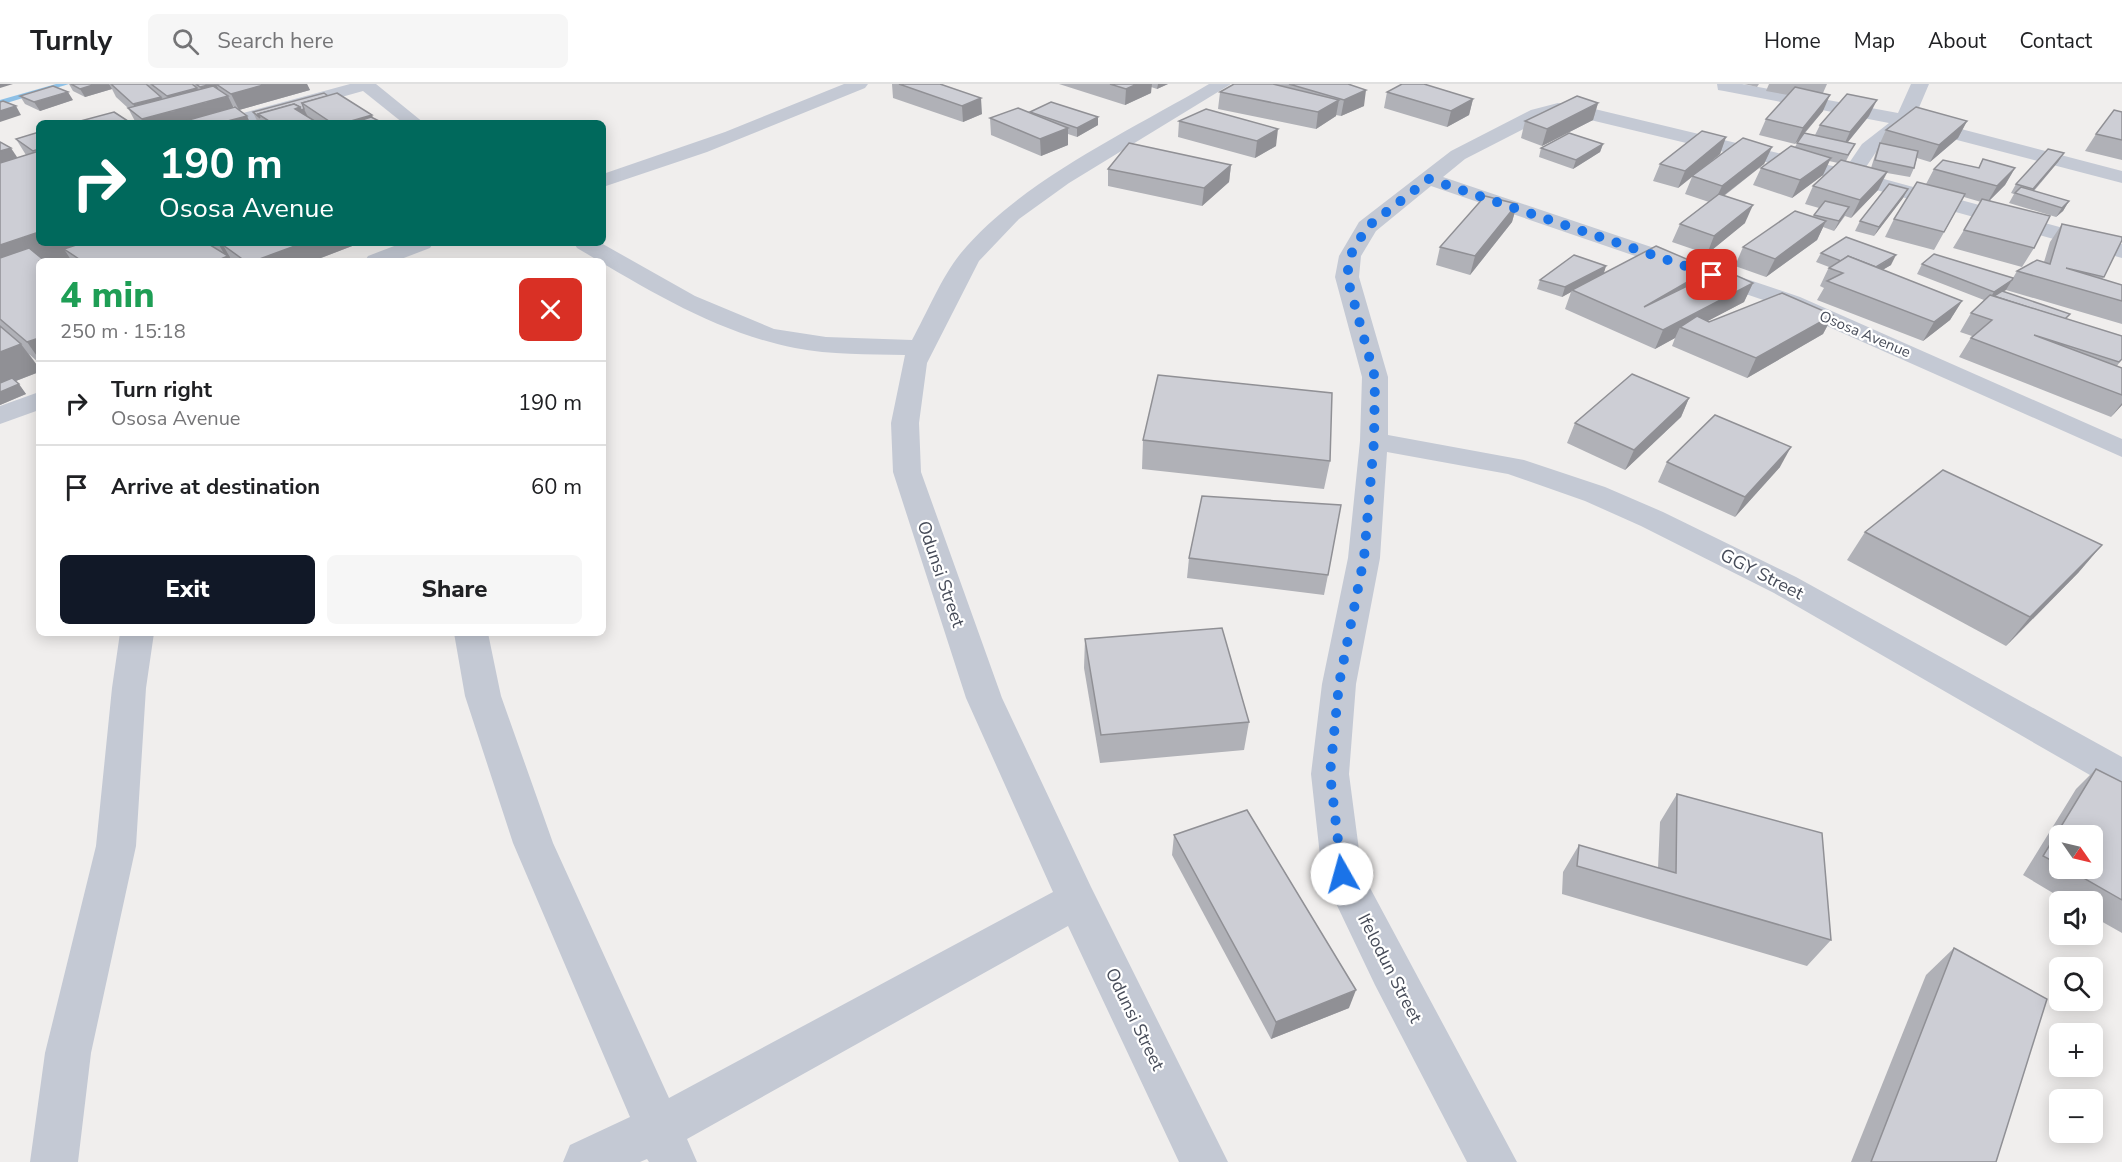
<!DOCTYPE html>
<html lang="en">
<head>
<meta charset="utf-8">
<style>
	:root { --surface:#fff; --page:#f6f6f6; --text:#202124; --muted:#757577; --line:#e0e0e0; --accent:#111827 }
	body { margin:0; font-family:"Nunito Sans",sans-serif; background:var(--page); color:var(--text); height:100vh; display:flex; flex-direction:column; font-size:22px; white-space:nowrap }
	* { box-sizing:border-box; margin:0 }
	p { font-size:20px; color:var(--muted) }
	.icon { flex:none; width:33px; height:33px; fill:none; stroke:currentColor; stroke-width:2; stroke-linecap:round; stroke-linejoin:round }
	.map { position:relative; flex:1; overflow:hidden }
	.sheet { position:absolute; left:36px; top:174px; width:570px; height:378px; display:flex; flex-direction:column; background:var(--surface); border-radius:9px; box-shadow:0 3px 15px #0003 }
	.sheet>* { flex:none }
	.hud { position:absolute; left:36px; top:36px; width:570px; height:126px; border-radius:9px; box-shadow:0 3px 15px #0003; background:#00695c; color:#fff; overflow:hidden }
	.needle { width:39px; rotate:124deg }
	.fabs { position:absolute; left:2049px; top:741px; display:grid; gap:12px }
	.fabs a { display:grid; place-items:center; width:54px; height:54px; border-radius:9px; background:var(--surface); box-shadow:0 3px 15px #0003; font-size:30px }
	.pin { position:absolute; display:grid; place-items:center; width:51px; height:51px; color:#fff; margin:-26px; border-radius:12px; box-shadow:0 3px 9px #0006 }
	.me { position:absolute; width:66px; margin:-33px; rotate:353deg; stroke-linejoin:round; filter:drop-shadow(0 0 4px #0008) }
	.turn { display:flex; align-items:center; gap:21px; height:126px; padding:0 24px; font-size:27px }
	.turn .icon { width:78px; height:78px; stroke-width:2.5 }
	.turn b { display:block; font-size:42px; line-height:51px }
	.round { display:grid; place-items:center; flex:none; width:63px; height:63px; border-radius:9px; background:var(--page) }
	.headline { display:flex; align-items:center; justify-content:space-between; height:102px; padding:0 24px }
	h1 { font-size:36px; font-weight:800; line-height:45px; color:#1e9e55 }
	.primary-button { display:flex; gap:12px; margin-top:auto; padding:12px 24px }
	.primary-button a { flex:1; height:69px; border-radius:9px; background:var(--accent); color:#fff; font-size:24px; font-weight:800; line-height:69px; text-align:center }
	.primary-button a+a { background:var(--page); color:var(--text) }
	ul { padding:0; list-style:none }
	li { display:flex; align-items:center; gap:18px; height:84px; padding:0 24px; border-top:2px solid var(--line) }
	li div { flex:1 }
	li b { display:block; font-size:22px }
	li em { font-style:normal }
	header { display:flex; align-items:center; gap:36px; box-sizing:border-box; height:84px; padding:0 30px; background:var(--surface); border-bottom:2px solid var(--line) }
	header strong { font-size:28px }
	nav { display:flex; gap:33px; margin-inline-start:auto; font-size:21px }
	.search { width:420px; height:54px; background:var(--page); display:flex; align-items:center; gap:15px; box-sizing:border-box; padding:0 21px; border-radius:9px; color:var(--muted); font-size:22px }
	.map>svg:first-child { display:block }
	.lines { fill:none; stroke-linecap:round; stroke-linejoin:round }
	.stream { fill:#8dc0e6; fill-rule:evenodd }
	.minor { fill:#c4c9d4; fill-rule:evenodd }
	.wall { fill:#b0b1b7; fill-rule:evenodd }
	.shaded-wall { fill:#909095 }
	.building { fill:#cdced5; stroke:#909095; stroke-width:1.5 }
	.route { stroke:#1a73e8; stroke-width:10; stroke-dasharray:0 18 }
	.labels { text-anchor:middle; stroke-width:4.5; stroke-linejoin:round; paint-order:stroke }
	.far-street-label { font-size:15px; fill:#474c59; stroke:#fff }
	.street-label { font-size:18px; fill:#474c59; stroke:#fff }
</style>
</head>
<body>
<header>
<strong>Turnly</strong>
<div class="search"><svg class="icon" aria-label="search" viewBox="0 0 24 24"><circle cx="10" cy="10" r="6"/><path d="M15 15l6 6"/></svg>Search here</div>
<nav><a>Home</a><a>Map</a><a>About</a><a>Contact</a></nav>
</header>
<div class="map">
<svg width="2122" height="1078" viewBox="0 0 2122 1078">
	<rect width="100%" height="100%" fill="#f0eeed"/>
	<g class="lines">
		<polygon class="stream" points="56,0 69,0 0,21 0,16"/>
		<g class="minor">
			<polygon points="350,0 376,0 424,39 403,39 363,7 249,39 219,39 221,35"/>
			<polygon points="844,0 868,0 865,4 707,68 603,103 603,90 725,48"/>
			<path d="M 1209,0 L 1231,0 L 1069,99 L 1019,135 L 979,177 L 927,279 L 919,339 L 921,388 L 1002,614 L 1091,803 L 1228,1078 L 1179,1078 L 1068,842 L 687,1055 L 697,1078 L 649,1078 L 647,1075 L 640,1078 L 563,1078 L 570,1061 L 630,1033 L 513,759 L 465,612 L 454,549 L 488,549 L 501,612 L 553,759 L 669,1014 L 1053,808 L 966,614 L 893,388 L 891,339 L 905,271 C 868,270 831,271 795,264 C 714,248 645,204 577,164 L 574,159 L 601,159 L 695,212 L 774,245 L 826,253 L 912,256 C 927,229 942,192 961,169 C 1022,96 1128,48 1209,0 Z"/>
			<polygon points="1717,0 1742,0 1898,29 1911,0 1929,0 1915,33 2122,87 2122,99 1907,43 1876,68 1862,89 2122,160 2122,174 1844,97 1578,33 1558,31 1545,34 1465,75 1443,93 1800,213 2122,355 2122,373 1784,223 1431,102 1376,147 1361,172 1359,193 1388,293 1388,351 1524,376 1605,403 1663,428 1796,493 2122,673 2122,706 2109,702 1774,509 1641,442 1585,417 1508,390 1387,368 1380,474 1356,600 1349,690 1362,789 1517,1078 1467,1078 1375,901 1322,790 1311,690 1322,600 1348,474 1360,357 1362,293 1335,193 1339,172 1359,138 1451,67 1531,26 1558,19 1578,21 1845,85 1862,60 1889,39 1724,7 1718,6"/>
			<polygon points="402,159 433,159 430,164 396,177 365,177 368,172"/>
			<polygon points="39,308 39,326 0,340 0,322"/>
			<polygon points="120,549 154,549 146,604 136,762 91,969 78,1078 30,1078 45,969 96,762 112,604"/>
		</g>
	</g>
	<g class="wall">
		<polygon points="69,0 307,0 310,6 239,26 233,22 234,24 247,32 250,39 136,39 128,24 116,13 112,5 85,13 73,7"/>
		<polygon points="892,0 940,0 982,30 963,38 893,14"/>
		<polygon points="1059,0 1168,0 1157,5 1151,3 1151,9 1125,21"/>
		<polygon points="1234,0 1348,0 1364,22 1341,32 1336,31 1336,32 1316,45 1218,25 1220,8"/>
		<polygon points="1744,0 1759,0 1757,3"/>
		<polygon points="1769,0 1827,0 1823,9 1823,27 1805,49 1815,51 1820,41 1869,32 1848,58 1855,60 1846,77 1871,84 1876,68 1886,46 1967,37 1958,54 1930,78 1917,74 1914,84 1910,93 1887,89 1878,106 1851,134 1845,132 1834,147 1823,143 1817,156 1766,193 1735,182 1743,163 1813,133 1819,124 1805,120 1813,102 1838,79 1829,77 1823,91 1792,114 1753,101 1761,84 1795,63 1800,54 1795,60 1759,51 1766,35 1788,11 1766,7"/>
		<polygon points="1387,8 1473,15 1469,31 1447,43 1384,24"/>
		<polygon points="20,12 73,16 40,27 25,20"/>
		<polygon points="328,12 383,39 260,39 257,37 253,28"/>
		<polygon points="1598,19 1593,36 1542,62 1521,54 1525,37"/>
		<polygon points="1030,28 1098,41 1077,53 1068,50 1068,61 1041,72 991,51 990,34"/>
		<polygon points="2122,28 2122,76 2085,67 2096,50"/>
		<polygon points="1179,37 1276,62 1255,74 1178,53"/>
		<polygon points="39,48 39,159 360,159 313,177 72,177 71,176 39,177 39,279 29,270 39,284 39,288 16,297 26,310 0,321 0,58 17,74 26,71 16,55"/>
		<polygon points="1726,53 1720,70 1699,87 1772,63 1764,80 1724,112 1745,139 1707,170 1672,158 1680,140 1709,118 1685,110 1692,93 1678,104 1653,97 1660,80"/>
		<polygon points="1603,60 1600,68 1573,85 1539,73 1541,64"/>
		<polygon points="2064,69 2058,78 2034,107 2069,117 2063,127 2056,133 2009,119 2014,110 2011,109 2016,100"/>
		<polygon points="1983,75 2015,84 2005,101 1990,116 2034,164 2022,183 1953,164 1981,118 1964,113 1934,166 1885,153 1894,135 1926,100 1934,85 1978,84"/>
		<polygon points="1231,81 1229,98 1202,122 1108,102 1108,85"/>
		<polygon points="1908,105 1903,114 1874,152 1855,147 1860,137"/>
		<polygon points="1517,120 1512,138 1470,191 1436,181 1440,163"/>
		<polygon points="2062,140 2104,193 2102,195 2122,201 2122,240 2006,206 2003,207 2066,235 2122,275 2117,282 2122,284 2122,321 2111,333 1959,273 1972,252 1960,248 1971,229 1984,216 1917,190 1922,180 2013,194 2017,187 2044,178 2050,158"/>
		<polygon points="1821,169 1891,181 1882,186 1962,217 1950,236 1923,257 1817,216 1824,204 1820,202 1829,183 1816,178"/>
		<polygon points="1606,182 1603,190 1710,185 1707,192 1753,199 1744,218 1707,237 1709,238 1833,231 1823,250 1747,294 1672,262 1675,254 1655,265 1565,225 1571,208 1562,213 1537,205 1540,196"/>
		<polygon points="1689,314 1681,333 1625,386 1567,359 1575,339"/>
		<polygon points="1143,356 1330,377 1324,405 1142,385"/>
		<polygon points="1667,378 1780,383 1735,433 1658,398"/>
		<polygon points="1865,448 2102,461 2078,489 2006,562 1847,476"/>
		<polygon points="1189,474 1328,491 1324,511 1187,494"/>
		<polygon points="1085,555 1249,638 1244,666 1100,679 1084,584"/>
		<path d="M 2096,685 L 2122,698 L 2122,849 L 2092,832 L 2092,818 L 2068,818 L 2023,791 L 2076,705 ZM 2060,752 L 2092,784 L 2060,784 Z"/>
		<polygon points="1677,710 1831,856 1807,882 1562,810 1563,788 1579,761 1658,784 1660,738"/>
		<polygon points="1174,751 1349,924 1271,955 1172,771"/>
		<polygon points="1954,864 1996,1078 1851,1078 1926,891"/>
	</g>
	<g class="shaded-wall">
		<polygon points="0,0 13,0 0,4"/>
		<polygon points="96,0 109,0 112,5 85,13 80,5"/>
		<polygon points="212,0 307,0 310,6 239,26 231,10 216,0 223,14 228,12 236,29 199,39 144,39 133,20 161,13 169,28 175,27 167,12 197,4 205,19 207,18 200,3"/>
		<polygon points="1137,0 1152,0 1151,9 1125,21 1126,5"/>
		<polygon points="1158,0 1168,0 1157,5"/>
		<polygon points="1366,6 1364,22 1341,32 1344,16"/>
		<polygon points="68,8 73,16 40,27 34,18"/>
		<polygon points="1830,11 1823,27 1795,60 1803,44"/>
		<polygon points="981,14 982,30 963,38 962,22"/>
		<polygon points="1473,15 1469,31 1447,43 1451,27"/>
		<polygon points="1339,16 1336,32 1316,45 1318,28"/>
		<polygon points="1877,16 1869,32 1842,65 1850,48"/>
		<polygon points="1598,19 1593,36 1542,62 1547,45"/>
		<polygon points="16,22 21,31 0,38 0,27"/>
		<polygon points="300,23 304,25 308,33 295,25"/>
		<polygon points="372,31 375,39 344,39"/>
		<polygon points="247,32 250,39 220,39"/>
		<polygon points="1098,33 1098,41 1077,53 1077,44"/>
		<polygon points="1967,37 1958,54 1930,78 1939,61"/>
		<polygon points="1068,44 1068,61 1041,72 1040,55"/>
		<polygon points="1278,45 1276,62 1255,74 1257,57"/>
		<polygon points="1726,53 1720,70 1678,104 1685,87"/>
		<polygon points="1603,60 1600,68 1573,85 1576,76"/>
		<polygon points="1772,63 1764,80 1714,119 1722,102"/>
		<polygon points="11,64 27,88 0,96 0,67"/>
		<polygon points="2064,69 2058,78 2027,114 2033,105"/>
		<polygon points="1831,74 1823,91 1792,114 1800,96"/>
		<polygon points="1231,81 1229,98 1202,122 1204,104"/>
		<polygon points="2015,84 2005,101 1987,119 1997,102"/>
		<polygon points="1887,88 1878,106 1851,134 1860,116"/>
		<polygon points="1908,105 1903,114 1874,152 1879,143"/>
		<polygon points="2069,117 2063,127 2056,133 2062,124"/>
		<polygon points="1517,120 1512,138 1470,191 1475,172"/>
		<polygon points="1753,121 1745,139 1707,170 1714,152"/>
		<polygon points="1849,123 1844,132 1834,147 1839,137"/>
		<polygon points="1826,137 1817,156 1766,193 1775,175"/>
		<polygon points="39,148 39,159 119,159 64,165 71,176 68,177 39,177 0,201 0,161"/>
		<polygon points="224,159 285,159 223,161 232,177 216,177 226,173 219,161"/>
		<polygon points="303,159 360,159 313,177 254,177"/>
		<polygon points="1896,171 1891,181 1864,197 1869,188"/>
		<polygon points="1606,182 1603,192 1572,206 1571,208 1562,213 1565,203"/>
		<polygon points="1710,185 1702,204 1644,223"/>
		<polygon points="2012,196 2006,206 1988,217 1994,208"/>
		<polygon points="1753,199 1744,218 1689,247 1680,243 1675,254 1655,265 1663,246"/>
		<polygon points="1962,217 1950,236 1923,257 1934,238"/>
		<polygon points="1833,231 1823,250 1747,294 1756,274"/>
		<polygon points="39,254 39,275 27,258"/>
		<polygon points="21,260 39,284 39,288 0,303 0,268"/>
		<polygon points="19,300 26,310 0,321 0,308"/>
		<polygon points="1689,314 1681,333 1625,386 1634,366"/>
		<polygon points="2122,319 2122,321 2111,333"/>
		<polygon points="1791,363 1780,383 1735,433 1745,413"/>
		<polygon points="2102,461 2078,489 2006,562 2030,533"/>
		<polygon points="1356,906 1349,924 1271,955 1276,938"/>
	</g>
	<g class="building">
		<polygon points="71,0 96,0 80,5"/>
		<polygon points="111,0 146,0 161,13 133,20"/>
		<polygon points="151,0 192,0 197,4 167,12"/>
		<polygon points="196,0 212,0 200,3"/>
		<polygon points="216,0 267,0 231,10"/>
		<polygon points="899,0 940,0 981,14 962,22"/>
		<polygon points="1110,0 1137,0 1126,5"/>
		<polygon points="1234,0 1273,0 1339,16 1318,28 1220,8"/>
		<polygon points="1289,0 1348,0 1366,6 1344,16"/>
		<polygon points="1402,0 1424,0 1473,15 1451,27 1387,8"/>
		<polygon points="53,2 68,8 34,18 20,12"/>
		<polygon points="213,2 228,12 142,35 128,24"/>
		<polygon points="1795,3 1830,11 1803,44 1766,35"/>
		<polygon points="324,9 328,12 302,19 304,25 301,26 300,23 294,20 258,30 260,34 253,28"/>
		<polygon points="337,9 372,31 344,39 332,39 302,19"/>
		<polygon points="1847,10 1877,16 1850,48 1820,41"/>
		<polygon points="1577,12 1598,19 1547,45 1525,37"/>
		<polygon points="3,17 16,22 0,27 0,18"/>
		<polygon points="1051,18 1098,33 1077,44 1030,28"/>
		<polygon points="294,20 300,23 295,25 318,39 272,39 258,30"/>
		<polygon points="235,23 247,32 220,39 178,39"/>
		<polygon points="1916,23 1967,37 1939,61 1886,46"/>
		<polygon points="1018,24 1068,44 1040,55 990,34"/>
		<polygon points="1206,25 1278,45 1257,57 1179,37"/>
		<polygon points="2114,26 2122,28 2122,56 2096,50"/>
		<polygon points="114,28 131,39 73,39"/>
		<polygon points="371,33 383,39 353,39"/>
		<polygon points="1702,47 1726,53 1685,87 1660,80"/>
		<polygon points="39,48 39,65 33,67 16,55"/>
		<polygon points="1569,49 1603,60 1576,76 1541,64"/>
		<polygon points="1804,49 1855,60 1848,71 1797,59"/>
		<polygon points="1743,54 1772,63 1722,102 1692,92"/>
		<polygon points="0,58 11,64 0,67"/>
		<polygon points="1129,59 1231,81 1204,104 1108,85"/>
		<polygon points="1880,59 1918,67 1914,84 1875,76"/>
		<polygon points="1791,62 1831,74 1800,96 1761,84"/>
		<polygon points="2048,65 2064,69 2033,105 2016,100"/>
		<polygon points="39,67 39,148 0,161 0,79"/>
		<polygon points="1983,75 2015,84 1997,102 1934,85 1943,76 1979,84"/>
		<polygon points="1841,76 1887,88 1860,116 1813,102"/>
		<polygon points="1917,98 1965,110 1944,148 1894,135"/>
		<polygon points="1889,100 1908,105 1879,143 1860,137"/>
		<polygon points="2021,103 2069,117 2062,124 2015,109"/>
		<polygon points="1719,110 1753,121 1714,152 1680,140"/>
		<polygon points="1485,112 1517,120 1475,172 1440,163"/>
		<polygon points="1982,115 2050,132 2034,164 1964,146"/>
		<polygon points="1825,117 1849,123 1839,137 1814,131"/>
		<polygon points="1795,127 1826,137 1775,175 1743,163"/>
		<polygon points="2062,140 2122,153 2122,156 2104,193 2066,184 2122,201 2122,217 2017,187 2037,176 2050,180"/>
		<polygon points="1846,153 1896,171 1876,183 1848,172 1841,177 1821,169"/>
		<polygon points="82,159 207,159 228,172 216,177 82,177 64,165"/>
		<polygon points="229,159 303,159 254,177 245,177 223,161"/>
		<polygon points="1656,162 1710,185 1644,223 1722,185 1753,199 1663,246 1572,206"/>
		<polygon points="29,164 45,177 39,177 39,254 27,258 0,235 0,174"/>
		<polygon points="1934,170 2013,194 2012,196 1994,208 1922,180"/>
		<polygon points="1574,171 1606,182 1565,203 1540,196"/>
		<polygon points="1848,172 1962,217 1934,238 1827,197 1843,189 1829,184"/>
		<polygon points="2002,207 2070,230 2065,235 1994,212"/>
		<polygon points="1782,209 1833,231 1756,274 1680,243 1697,232 1709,238"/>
		<polygon points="1990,211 2122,252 2122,275 2119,278 2034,251 2122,284 2122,311 1971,254 1992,236 1971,229"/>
		<polygon points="0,242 21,260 0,268"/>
		<polygon points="1632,290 1689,314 1634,366 1575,339"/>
		<polygon points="1158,291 1332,309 1330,377 1143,356"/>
		<polygon points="12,294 19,300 0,308 0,299"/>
		<polygon points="1715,331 1791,363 1745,413 1667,378"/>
		<polygon points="1943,386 2102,461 2030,533 1865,448"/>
		<polygon points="1202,412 1341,421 1328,491 1189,474"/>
		<polygon points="1222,544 1249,638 1101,651 1085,555"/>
		<polygon points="2096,685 2122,698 2122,816 2066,784 2092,784 2092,752 2060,752 2060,781 2043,772"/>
		<polygon points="1677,710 1822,749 1831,856 1577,782 1579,761 1676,789"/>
		<polygon points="1247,726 1356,906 1276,938 1174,751"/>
		<polygon points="1954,864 2047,915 1996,1078 1871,1078"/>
	</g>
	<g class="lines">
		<polyline class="route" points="1342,790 1330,690 1339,600 1364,474 1374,357 1375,294 1347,193 1350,172 1367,143 1429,95 1712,191"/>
	</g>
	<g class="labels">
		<g class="far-street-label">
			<text transform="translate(1865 250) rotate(23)" y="5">Ososa Avenue</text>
		</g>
		<g class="street-label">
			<text transform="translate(941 490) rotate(71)" y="6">Odunsi Street</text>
			<text transform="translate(1762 490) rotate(27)" y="6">GGY Street</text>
			<text transform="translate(1390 884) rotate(63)" y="6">Ifelodun Street</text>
			<text transform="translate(1135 935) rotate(64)" y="6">Odunsi Street</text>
		</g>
	</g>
</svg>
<div class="fabs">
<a><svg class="needle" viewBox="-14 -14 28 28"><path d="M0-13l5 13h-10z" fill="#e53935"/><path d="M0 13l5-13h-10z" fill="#757577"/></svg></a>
<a><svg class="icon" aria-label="sound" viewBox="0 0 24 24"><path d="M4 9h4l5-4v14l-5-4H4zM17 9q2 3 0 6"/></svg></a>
<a><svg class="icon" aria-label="search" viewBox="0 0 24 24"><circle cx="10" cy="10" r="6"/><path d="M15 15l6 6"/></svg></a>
<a>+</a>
<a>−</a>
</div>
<div class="pin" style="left:1712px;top:191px;background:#d93025"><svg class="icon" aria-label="arrive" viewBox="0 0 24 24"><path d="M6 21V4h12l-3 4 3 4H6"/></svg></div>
<svg class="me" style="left:1342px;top:790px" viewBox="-20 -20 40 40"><circle r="19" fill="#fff"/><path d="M0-13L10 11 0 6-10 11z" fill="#1a73e8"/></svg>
<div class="hud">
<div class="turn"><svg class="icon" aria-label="right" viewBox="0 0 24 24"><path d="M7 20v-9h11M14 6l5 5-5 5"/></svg><div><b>190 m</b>Ososa Avenue</div></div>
</div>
<section class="sheet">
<div class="headline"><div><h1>4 min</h1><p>250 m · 15:18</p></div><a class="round" style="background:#d93025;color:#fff"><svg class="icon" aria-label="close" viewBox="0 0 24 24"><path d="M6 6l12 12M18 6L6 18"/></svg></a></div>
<ul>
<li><svg class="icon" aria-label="right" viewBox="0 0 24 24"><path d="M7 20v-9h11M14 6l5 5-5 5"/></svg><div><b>Turn right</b><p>Ososa Avenue</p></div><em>190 m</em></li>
<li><svg class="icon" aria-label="arrive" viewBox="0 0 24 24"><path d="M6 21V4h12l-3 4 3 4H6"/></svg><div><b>Arrive at destination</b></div><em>60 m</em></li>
</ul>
<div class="primary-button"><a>Exit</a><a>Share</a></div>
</section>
</div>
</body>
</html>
